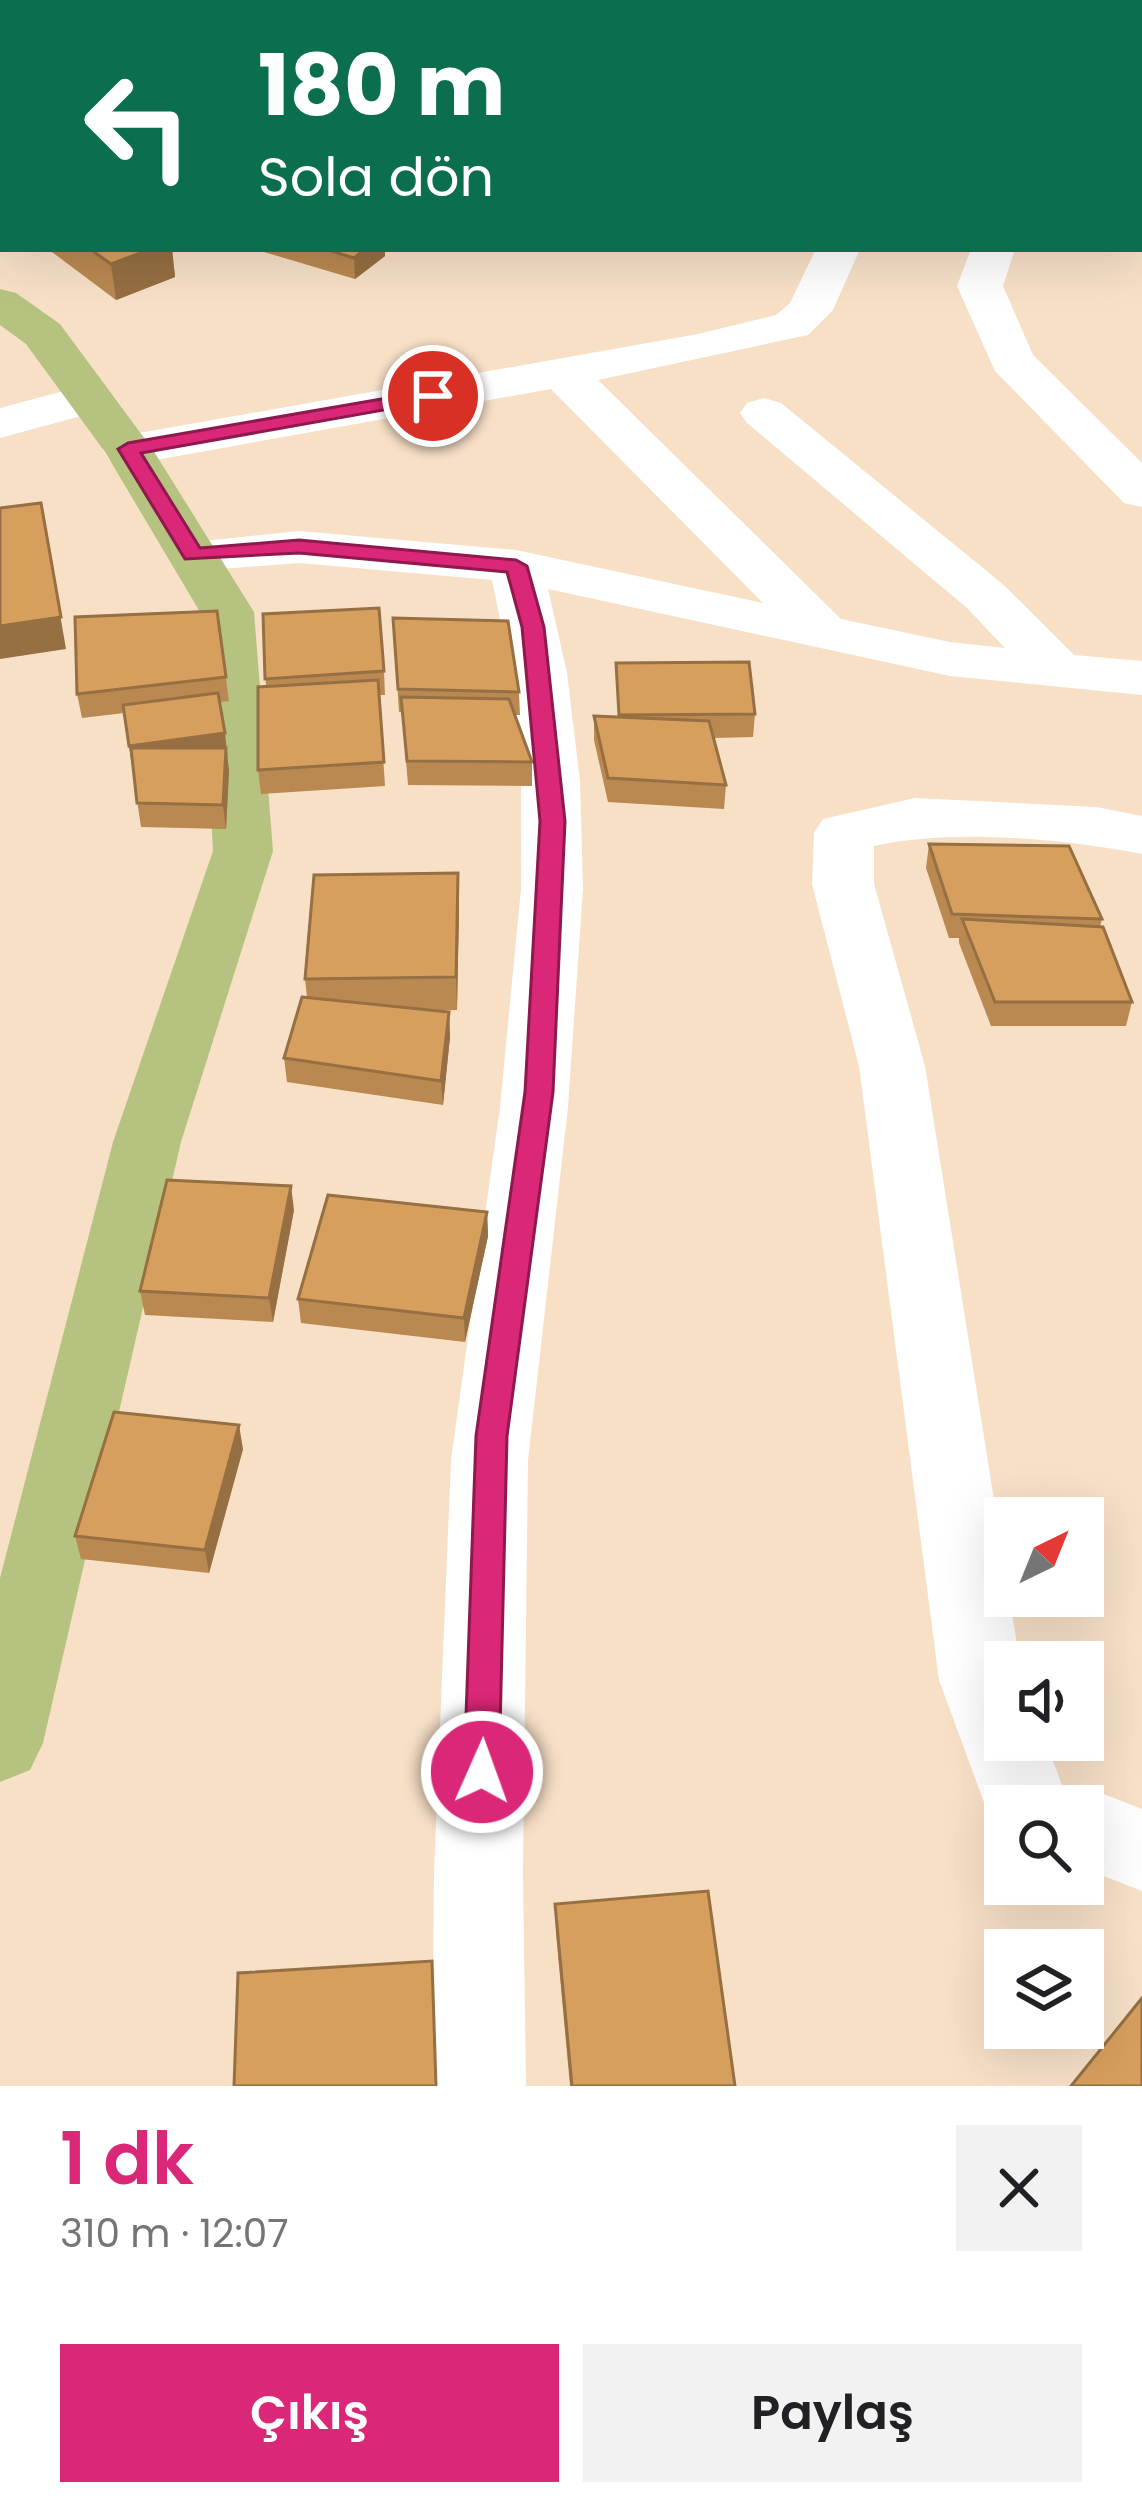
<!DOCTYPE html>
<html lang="tr">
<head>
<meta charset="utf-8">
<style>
	:root { --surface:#fff; --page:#f2f2f2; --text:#202124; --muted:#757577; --accent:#db2777 }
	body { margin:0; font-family:Poppins,sans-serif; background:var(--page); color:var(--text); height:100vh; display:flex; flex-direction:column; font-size:45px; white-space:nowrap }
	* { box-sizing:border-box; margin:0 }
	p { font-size:39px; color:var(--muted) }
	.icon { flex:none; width:66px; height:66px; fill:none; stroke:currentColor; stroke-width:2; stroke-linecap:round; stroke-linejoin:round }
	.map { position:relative; height:2086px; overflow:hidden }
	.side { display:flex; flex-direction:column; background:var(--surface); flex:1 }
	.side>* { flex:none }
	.hud { position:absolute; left:0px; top:0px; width:1143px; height:252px; box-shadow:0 12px 48px #0002; background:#0b6e4f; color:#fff; overflow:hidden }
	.needle { width:78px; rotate:43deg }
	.tools { position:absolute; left:984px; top:1497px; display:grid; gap:24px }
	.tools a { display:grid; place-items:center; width:120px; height:120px; border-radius:0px; background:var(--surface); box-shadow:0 12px 48px #0002; font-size:60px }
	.pin { position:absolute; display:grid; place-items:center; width:102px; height:102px; color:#fff; margin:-51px; border:6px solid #fff; border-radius:50%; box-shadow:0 3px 12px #0007 }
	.me { position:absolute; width:132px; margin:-66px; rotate:2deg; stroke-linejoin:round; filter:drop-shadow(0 0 9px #0008) }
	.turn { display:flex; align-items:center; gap:42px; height:252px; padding:0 60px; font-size:54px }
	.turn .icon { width:156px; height:156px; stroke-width:2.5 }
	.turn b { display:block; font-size:84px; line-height:102px }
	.round { display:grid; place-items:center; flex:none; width:126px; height:126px; border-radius:0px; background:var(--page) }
	.overview { display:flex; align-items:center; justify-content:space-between; height:204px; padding:0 60px }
	h1 { font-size:72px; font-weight:600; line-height:90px; color:var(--accent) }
	.button { display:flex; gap:24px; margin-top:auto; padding:24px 60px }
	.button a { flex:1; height:138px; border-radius:0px; background:var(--accent); color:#fff; font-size:48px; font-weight:600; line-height:138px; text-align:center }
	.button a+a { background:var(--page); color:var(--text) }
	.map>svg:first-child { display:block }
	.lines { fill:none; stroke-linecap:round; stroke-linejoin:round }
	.minor { fill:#fff; fill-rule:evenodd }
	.major { fill:#b6c380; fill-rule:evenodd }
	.wall { fill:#b98951 }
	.shaded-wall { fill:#966f42 }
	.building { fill:#d79f5e; stroke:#966f42; stroke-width:3 }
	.route { fill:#db2777; stroke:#8e194d; stroke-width:3 }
</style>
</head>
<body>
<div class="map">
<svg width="1142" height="2086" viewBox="0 0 1142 2086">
	<rect width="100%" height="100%" fill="#f8e0c7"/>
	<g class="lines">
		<g class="minor">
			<polygon points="10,0 74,0 76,3 12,3"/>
			<polygon points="187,0 244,0 185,3"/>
			<rect x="275" y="0" width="38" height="3"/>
			<polygon points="420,0 458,0 419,3"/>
			<polygon points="598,0 636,0 596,3"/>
			<polygon points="0,54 3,55 3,79 0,78"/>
			<polygon points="1140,76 1142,77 1142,102 1140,102"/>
			<polygon points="816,249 860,249 833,310 808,335 598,380 841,619 950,642 1005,648 967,608 747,423 740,413 747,403 764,398 781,403 1005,586 1074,655 1142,661 1142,695 950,676 548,589 567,673 580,781 583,889 568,1107 528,1460 523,1872 526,2086 432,2086 434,1872 451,1460 500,1107 521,889 521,781 511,673 492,580 299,563 193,571 174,566 167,555 174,544 299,531 516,550 763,603 551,389 128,465 110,461 103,450 110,439 128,435 698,334 776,315 790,303"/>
			<polygon points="971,249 1015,249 1003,286 1033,355 1142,463 1142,507 1124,503 995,371 957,286"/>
			<polygon points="90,384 107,389 114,399 107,409 0,438 0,408"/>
			<path d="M 915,798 L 1096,807 L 1142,816 L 1142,854 C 1063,839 953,828 874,846 L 874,884 L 925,1066 L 1005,1569 L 1005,1596 L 1009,1596 L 1020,1662 L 1005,1662 L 1005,1740 L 1045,1740 L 1065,1793 L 1083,1786 L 1142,1809 L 1142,1891 L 1083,1868 L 1083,1806 L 1005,1806 L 1005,1838 L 996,1835 L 939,1680 L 859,1066 L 812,884 L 814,833 L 823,819 Z"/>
		</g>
		<polygon class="major" points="0,289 16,293 60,324 153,450 254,612 273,851 181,1142 43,1743 30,1770 0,1782 0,1578 113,1142 213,851 200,612 105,452 26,344 0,325"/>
	</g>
	<g class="wall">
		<polygon points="3,126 3,215 0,213 0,127"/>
		<polygon points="48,249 172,249 175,277 116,300"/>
		<polygon points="264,249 385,249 385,256 355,279 264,252"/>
		<polygon points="217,611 229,701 219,702 228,757 227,757 229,771 226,829 141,827 124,713 82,718 77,694"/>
		<polygon points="263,614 384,671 385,695 379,695 385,786 261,794 258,770 266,687"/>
		<polygon points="393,618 519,692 520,715 515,715 532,762 532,786 408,785 402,712 399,712"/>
		<polygon points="616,663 755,714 753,737 714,738 726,785 724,809 608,802 594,740 594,716 618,717"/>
		<polygon points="929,844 1102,919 1100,927 1132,1002 1126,1026 991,1026 959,943 959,938 949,938 926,868"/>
		<polygon points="458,873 459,906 457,1010 433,1011 449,1012 450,1037 443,1105 287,1082 284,1058 307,997 305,979"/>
		<polygon points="294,1210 273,1322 145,1315 140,1291"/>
		<polygon points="487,1212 488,1236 465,1342 301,1323 298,1299"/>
		<polygon points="243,1449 209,1573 81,1559 75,1536"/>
		<polygon points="555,1904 735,2086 570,2086 556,1933"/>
	</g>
	<g class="shaded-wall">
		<polygon points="143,249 172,249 175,277 116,300 111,264"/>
		<polygon points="365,249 385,249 385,256 355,279 354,258"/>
		<polygon points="41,503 66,649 0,659 0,626"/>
		<polygon points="225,733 229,771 226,829 223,805 133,769 129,746"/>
		<polygon points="458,873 459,906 457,1010 456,977"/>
		<polygon points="449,1012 450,1037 443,1105 441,1081"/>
		<polygon points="291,1186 294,1210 273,1322 269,1298"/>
		<polygon points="487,1212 488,1236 465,1342 464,1318"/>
		<polygon points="239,1425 243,1449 209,1573 205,1550"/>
	</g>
	<g class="building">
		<polygon points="3,126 3,184 0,182 0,127"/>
		<polygon points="90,249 151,249 111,264"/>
		<polygon points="324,249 365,249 354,258"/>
		<polygon points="41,503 61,617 0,626 0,508"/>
		<polygon points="379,608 384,671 265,679 263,614"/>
		<polygon points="217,611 226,677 77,694 75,617"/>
		<polygon points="393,618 508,621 519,692 398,689"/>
		<polygon points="749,662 755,714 619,715 616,663"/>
		<polygon points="378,680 384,762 258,770 258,687"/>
		<polygon points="218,693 225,733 129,746 123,705"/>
		<polygon points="401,697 509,699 532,762 407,761"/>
		<polygon points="594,716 709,721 726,785 608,778"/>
		<polygon points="131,748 226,748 223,805 137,803"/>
		<polygon points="929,844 1069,846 1102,919 952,914"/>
		<polygon points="458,873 456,977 305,979 314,875"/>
		<polygon points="962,919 1103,927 1132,1002 995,1002"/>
		<polygon points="302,997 449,1012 441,1081 284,1058"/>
		<polygon points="167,1180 291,1186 269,1298 140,1291"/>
		<polygon points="328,1195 487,1212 464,1318 298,1299"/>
		<polygon points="114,1412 239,1425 205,1550 75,1536"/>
		<polygon points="708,1891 735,2086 572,2086 555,1904"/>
		<polygon points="432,1961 436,2086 234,2086 238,1973"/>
		<polygon points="1142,1998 1142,2086 1071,2086"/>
	</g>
	<polygon class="route" points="433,390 443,396 440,400 141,453 200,548 299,540 516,560 527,566 544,627 565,821 553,1092 507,1436 499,1772 494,1784 482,1788 469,1784 464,1772 476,1436 525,1092 540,821 522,627 507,572 299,553 185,559 118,449 128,443"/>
</svg>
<div class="tools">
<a><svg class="needle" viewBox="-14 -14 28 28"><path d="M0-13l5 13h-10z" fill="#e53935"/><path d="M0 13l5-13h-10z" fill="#757577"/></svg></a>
<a><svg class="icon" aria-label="sound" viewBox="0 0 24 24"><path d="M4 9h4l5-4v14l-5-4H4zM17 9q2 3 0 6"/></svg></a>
<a><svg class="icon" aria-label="search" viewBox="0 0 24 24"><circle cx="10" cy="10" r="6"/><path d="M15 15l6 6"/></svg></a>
<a><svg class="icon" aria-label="layers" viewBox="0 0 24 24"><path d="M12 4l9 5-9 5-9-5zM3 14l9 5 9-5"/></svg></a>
</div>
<div class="pin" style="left:433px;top:396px;background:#d93025"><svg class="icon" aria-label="arrive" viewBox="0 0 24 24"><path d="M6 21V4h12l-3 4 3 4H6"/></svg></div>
<svg class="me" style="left:482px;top:1772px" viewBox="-20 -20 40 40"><circle r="17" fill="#db2777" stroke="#fff" stroke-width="3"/><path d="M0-11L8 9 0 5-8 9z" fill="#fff"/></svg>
<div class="hud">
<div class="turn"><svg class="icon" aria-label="left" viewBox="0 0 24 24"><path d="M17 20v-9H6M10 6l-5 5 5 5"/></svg><div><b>180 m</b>Sola dön</div></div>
</div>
</div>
<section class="side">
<div class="overview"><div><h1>1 dk</h1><p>310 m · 12:07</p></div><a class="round"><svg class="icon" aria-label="close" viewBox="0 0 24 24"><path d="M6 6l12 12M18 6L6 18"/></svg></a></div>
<div class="button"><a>Çıkış</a><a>Paylaş</a></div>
</section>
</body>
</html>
